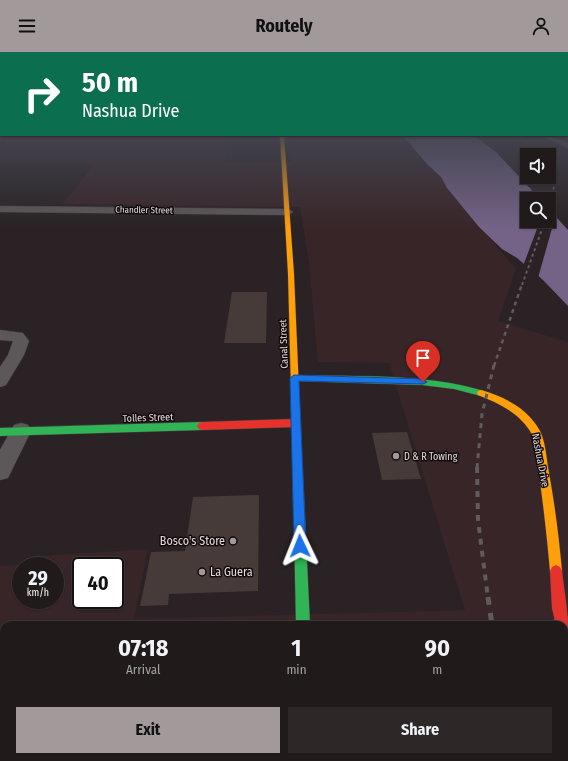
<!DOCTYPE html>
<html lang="en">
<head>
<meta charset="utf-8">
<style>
	:root { --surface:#201a1b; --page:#2d2728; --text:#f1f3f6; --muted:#a2a1a3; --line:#3d383a; --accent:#a2999b }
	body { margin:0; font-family:"Fira Sans Condensed",sans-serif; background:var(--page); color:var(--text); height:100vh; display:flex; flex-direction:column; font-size:15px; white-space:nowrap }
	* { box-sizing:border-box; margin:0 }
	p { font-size:13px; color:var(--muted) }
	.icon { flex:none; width:22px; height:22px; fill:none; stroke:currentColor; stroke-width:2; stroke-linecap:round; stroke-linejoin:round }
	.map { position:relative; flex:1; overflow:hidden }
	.panel { position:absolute; left:0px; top:569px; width:568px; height:140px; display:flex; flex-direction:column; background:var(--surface); border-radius:12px 12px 0 0; box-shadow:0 1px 3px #0004,0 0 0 1px var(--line) }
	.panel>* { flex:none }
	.guide { position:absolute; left:0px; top:0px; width:568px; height:84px; box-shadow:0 1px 3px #0004,0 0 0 1px var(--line); background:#0b6e4f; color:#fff; overflow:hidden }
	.buttons { position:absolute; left:520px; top:96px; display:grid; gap:8px }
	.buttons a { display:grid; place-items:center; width:36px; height:36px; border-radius:0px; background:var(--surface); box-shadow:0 1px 3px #0004,0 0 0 1px var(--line); font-size:20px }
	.speed { position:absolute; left:12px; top:505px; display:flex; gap:8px; font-size:20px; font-weight:700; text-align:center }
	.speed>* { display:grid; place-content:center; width:52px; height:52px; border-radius:50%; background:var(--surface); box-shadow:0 1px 3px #0004,0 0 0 1px var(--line); line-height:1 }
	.speed small { font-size:10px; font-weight:400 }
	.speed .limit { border:2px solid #111; border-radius:6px; background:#fff; color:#111 }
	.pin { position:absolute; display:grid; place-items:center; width:34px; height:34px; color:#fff; margin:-41px -17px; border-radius:50% 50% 50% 0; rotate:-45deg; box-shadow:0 0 4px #0007 }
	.pin .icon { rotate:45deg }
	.me { position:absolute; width:44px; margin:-22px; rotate:358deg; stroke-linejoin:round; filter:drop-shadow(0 0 3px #0008) }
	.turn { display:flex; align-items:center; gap:14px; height:84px; padding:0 16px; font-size:18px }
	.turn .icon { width:52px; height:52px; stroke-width:2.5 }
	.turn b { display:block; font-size:28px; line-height:34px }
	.eta { display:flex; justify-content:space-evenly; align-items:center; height:68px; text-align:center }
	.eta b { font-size:24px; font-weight:700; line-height:28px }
	.button { display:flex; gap:8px; margin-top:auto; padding:8px 16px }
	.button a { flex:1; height:46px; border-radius:0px; background:var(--accent); color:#111; font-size:16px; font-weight:700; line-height:46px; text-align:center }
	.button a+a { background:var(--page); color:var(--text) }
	header { display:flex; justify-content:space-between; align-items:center; height:52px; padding:0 16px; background:var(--accent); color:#111; font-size:18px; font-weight:700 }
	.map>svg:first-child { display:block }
	.built { fill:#382528; fill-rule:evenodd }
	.water { fill:#746387 }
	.pier { fill:#2a2224 }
	.building { fill:#473b3a }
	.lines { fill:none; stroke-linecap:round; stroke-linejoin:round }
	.street-casing { stroke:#443d3f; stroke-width:1 }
	.fast-casing { stroke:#443d3f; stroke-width:1 }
	.slow-casing { stroke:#443d3f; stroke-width:1 }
	.jam-casing { stroke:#443d3f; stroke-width:1 }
	.street { fill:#5c5758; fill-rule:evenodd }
	.fast { fill:#30b455; fill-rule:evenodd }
	.slow { fill:#ff9f0a; fill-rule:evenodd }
	.jam { fill:#e5322d; fill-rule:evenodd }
	.rail-far6 { stroke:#605b5c; stroke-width:1; stroke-dasharray:2 2; stroke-linecap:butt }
	.rail-far5 { stroke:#605b5c; stroke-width:1.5; stroke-dasharray:2.5 2.5; stroke-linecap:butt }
	.rail-far4 { stroke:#605b5c; stroke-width:2; stroke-dasharray:3 3; stroke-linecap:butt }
	.rail-far3 { stroke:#605b5c; stroke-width:2.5; stroke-dasharray:4 4; stroke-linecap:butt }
	.rail-far2 { stroke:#605b5c; stroke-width:3; stroke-dasharray:5 5; stroke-linecap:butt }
	.rail-far1 { stroke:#605b5c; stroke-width:4; stroke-dasharray:6 6; stroke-linecap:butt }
	.rail { stroke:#605b5c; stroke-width:5; stroke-dasharray:8 8; stroke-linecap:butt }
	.route { fill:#1a73e8; stroke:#114b97 }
	.poi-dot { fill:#a2999b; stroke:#110b0c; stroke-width:1.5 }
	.labels { text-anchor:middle; stroke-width:3; stroke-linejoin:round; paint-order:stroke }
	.far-street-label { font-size:9px; fill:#e3d9db; stroke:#110b0c }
	.street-label { font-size:10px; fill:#e3d9db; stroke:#110b0c }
	.poi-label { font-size:10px; fill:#e3d9db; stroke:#110b0c; text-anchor:start }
	.near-poi-label { font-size:12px; fill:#e3d9db; stroke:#110b0c; text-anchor:end }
</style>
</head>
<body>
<header><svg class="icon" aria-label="menu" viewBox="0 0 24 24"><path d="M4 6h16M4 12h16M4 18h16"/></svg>Routely<svg class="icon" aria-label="person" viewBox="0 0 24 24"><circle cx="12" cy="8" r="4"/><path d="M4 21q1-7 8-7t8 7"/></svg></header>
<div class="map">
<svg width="568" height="709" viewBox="0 0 568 709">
	<rect width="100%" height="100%" fill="#2a2224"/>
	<path class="built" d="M 0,79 L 1,83 L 199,83 L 198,85 L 228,85 L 226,110 L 292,110 L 290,83 L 402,83 L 428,113 L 436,120 L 444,129 L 447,136 L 516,217 L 498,269 L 568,290 L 568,709 L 334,709 L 333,705 L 564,705 L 564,573 L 4,573 L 4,678 L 0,679 L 0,514 L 35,511 L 39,504 L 148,497 L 134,567 L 465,558 L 389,311 L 318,310 L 309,211 L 300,155 L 62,152 L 95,112 L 0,113 ZM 21,514 L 55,514 L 55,548 L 21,548 ZM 81,514 L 115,514 L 115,548 L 81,548 Z"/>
	<polygon class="water" points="402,83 473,83 496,100 540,147 527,147 527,169 549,169 549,157 568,178 568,254 542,227 517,206 502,197 479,175 447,136 441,125 428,113"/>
	<polygon class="pier" points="549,155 556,162 538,226 523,214 540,169 549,169"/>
	<g class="building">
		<polygon points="232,240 267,240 266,291 224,291"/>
		<polygon points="407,380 421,427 382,428 372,381"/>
		<polygon points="259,443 258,539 169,542 168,553 140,554 151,500 185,499 193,445"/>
	</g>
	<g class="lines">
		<g class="street-casing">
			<g id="street">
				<polygon points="541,83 550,83 568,91 568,96"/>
				<polygon points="0,154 288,157 293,160 288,163 0,160"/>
				<polygon points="0,278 23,281 29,289 24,303 6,333 0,335 0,315 8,303 13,289 0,288"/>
				<polygon points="21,371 28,373 31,379 8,426 0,428 0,398 14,373"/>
				<polygon points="564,563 568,564 568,609 564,607 564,573 551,573 554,567"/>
			</g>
		</g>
		<g class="fast-casing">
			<g id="fast">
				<path d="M 295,323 C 357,325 425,321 484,339 L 485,341 L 481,344 L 454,337 L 422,333 L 295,329 L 291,326 Z"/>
				<polygon points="295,335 299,338 310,573 296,573 291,338"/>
				<polygon points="202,370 205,371 207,374 205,377 202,378 0,384 0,376"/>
				<rect x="301" y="705" width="16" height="4"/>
			</g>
		</g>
		<g class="slow-casing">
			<g id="slow">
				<polygon points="280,83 284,83 294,222 299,338 295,341 291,338 288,222"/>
				<path d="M 481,338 C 502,344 525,355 537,374 C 546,387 546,405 549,421 C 555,454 559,486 562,519 L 560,523 L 556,525 L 552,523 L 550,519 C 547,484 543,450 538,415 C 536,404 536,389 530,379 C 518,360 498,351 478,343 L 477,341 L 478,339 Z"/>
			</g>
		</g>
		<g class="jam-casing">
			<g id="jam">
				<polygon points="296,367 299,368 301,371 299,374 296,375 202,378 199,377 197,374 199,371 202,370"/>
				<path d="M 556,513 L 560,515 L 562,519 C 564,538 568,558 568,577 L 564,579 L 564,573 L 556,573 L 552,556 L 550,519 L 552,515 Z"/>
			</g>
		</g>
		<use href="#street" class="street"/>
		<use href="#fast" class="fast"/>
		<use href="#slow" class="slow"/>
		<use href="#jam" class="jam"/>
		<g class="rail-far6">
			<polyline points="516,83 543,103"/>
			<polyline points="549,112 551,118"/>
		</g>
		<polyline class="rail-far5" points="549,157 554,134 551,117"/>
		<polyline class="rail-far4" points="522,233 545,169"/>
		<polyline class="rail-far3" points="494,314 522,232"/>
		<polyline class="rail-far2" points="477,416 482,362 494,313"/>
		<polyline class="rail-far1" points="477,415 478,468 488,546"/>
		<g class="rail">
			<polyline points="488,545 492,573"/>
			<polyline points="519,705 520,709"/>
		</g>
	</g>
	<linearGradient id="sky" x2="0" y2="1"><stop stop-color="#171314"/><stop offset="0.44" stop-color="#444450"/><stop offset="1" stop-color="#444450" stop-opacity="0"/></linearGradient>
	<rect width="568" height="177" fill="url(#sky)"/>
	<polygon class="route" points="294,323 423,327 427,330 423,332 299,329 306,494 305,499 300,500 296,499 294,494 290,326"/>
	<g class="poi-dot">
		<circle cx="396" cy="404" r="4"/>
		<circle cx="233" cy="489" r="4"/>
		<circle cx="202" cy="520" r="4"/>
	</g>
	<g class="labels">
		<g class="far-street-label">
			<text transform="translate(144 158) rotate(1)" y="3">Chandler Street</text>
		</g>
		<g class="street-label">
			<text transform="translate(283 292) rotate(-92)" y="4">Canal Street</text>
			<text transform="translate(148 365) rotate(-2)" y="4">Tolles Street</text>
			<text transform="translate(541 408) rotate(79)" y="4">Nashua Drive</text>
		</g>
		<g class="poi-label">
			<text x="404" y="408">D &amp; R Towing</text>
		</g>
		<g class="near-poi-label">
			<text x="225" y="493">Bosco's Store</text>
			<text x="210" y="524" text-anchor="start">La Guera</text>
		</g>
	</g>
</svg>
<div class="buttons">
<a><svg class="icon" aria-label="sound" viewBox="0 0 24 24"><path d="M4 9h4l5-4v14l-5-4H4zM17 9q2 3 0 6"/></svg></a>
<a><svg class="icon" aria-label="search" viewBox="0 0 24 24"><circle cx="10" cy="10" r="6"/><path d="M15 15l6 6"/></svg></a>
</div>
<div class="speed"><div>29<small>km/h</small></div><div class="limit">40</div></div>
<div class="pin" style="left:423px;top:330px;background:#d93025"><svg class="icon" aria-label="arrive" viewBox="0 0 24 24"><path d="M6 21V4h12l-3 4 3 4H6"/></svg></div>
<svg class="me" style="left:300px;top:494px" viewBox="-20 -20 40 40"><path d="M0-17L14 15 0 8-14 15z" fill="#1a73e8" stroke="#fff" stroke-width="4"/></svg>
<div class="guide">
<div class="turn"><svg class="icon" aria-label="right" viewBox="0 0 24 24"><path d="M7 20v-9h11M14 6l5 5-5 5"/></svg><div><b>50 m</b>Nashua Drive</div></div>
</div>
<section class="panel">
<div class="eta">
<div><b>07:18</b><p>Arrival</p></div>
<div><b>1</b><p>min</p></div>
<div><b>90</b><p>m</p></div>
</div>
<div class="button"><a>Exit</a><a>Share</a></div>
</section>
</div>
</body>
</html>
